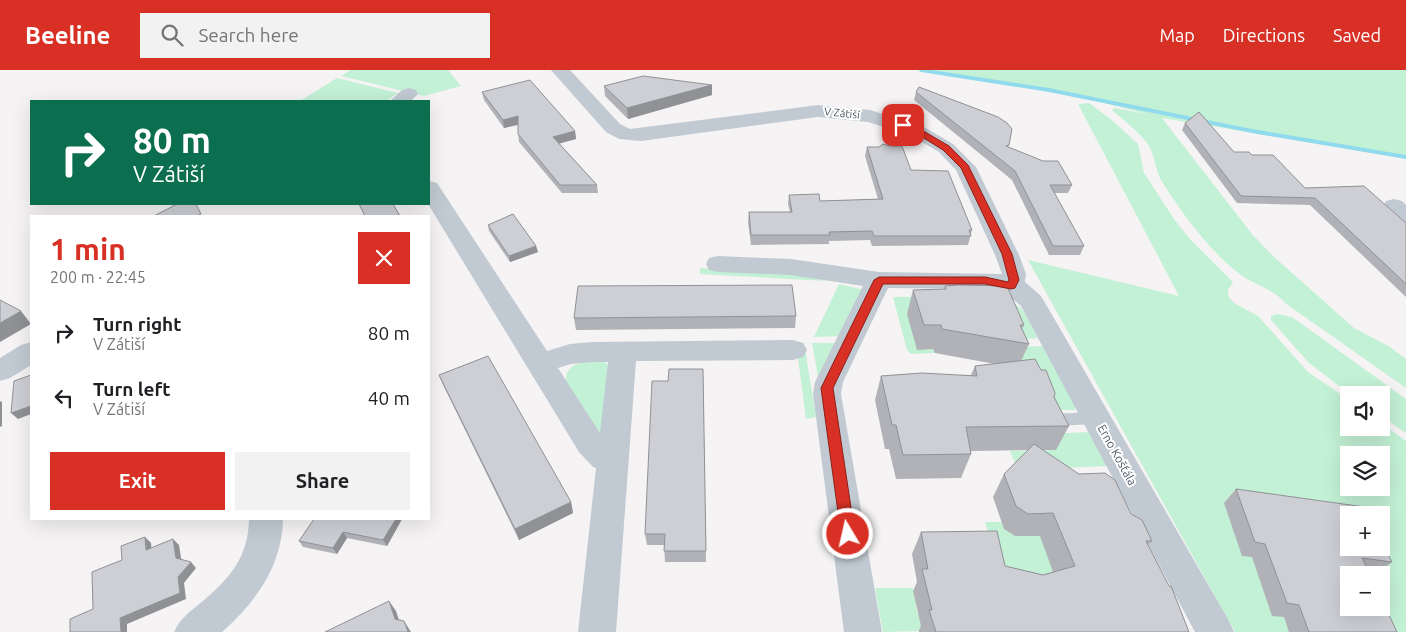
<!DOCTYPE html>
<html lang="en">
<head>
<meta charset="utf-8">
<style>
	:root { --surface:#fff; --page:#f2f2f2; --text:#202124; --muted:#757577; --accent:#d93025 }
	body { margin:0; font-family:Ubuntu,sans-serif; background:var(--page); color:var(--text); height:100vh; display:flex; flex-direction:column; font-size:19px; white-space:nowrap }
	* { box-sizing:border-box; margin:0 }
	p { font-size:16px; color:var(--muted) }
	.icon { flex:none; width:28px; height:28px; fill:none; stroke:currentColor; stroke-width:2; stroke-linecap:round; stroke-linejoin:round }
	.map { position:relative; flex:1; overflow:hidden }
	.drawer { position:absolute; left:30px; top:145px; width:400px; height:305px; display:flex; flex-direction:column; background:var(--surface); border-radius:0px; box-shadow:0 5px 20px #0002 }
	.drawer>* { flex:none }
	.guide { position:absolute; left:30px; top:30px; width:400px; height:105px; border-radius:0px; box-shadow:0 5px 20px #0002; background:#0b6e4f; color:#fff; overflow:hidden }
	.tools { position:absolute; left:1340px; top:316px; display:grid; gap:10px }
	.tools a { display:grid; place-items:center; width:50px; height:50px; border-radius:0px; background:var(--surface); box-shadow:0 5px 20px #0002; font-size:25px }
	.pin { position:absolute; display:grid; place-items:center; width:42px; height:42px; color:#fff; margin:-21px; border-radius:10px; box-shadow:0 2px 8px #0006 }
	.me { position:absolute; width:55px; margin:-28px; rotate:351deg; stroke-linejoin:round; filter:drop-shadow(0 0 4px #0008) }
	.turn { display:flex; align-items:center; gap:18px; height:105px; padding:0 20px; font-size:22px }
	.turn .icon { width:65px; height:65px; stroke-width:2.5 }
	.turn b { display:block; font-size:35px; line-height:42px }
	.round { display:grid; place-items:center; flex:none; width:52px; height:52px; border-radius:0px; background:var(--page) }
	.overview { display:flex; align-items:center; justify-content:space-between; height:85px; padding:0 20px }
	h1 { font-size:30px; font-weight:700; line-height:38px; color:var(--accent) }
	.primary-button { display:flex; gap:10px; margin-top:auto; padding:10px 20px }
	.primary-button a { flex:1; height:58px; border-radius:0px; background:var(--accent); color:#fff; font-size:20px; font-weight:700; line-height:58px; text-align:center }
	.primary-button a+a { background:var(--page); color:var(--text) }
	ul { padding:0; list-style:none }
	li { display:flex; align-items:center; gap:15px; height:65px; padding:0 20px }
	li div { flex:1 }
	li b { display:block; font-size:19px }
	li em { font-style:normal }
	header { display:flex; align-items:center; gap:30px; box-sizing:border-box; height:70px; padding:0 25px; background:var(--accent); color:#fff }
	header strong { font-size:24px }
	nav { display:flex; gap:28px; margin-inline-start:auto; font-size:18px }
	.search { width:350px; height:45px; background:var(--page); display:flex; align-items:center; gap:12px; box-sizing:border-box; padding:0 18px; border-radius:0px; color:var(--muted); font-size:19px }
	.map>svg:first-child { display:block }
	.green { fill:#c3f1d5; fill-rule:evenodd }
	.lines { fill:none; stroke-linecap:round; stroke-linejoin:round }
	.stream { fill:#90daee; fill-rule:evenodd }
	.lane { fill:#c1cad2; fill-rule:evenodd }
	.street { fill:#c1cad2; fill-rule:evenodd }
	.wall { fill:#b0b2b7 }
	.shaded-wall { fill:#909195 }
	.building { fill:#cdcfd5; stroke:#909195 }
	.route { fill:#d93025; stroke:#8d1f18 }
	.labels { text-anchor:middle; stroke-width:4; stroke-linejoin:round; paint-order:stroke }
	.far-street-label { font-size:11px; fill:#4a5661; stroke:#fff }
	.street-label { font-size:12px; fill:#4a5661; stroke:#fff }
</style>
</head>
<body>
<header>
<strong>Beeline</strong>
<div class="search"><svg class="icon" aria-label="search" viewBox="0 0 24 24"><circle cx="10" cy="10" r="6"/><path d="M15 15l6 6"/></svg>Search here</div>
<nav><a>Map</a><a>Directions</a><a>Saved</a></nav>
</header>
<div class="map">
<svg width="1406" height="562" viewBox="0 0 1406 562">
	<rect width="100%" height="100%" fill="#f5f3f3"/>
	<g class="green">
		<polygon points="351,0 448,0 461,16 424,26 341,6"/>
		<path d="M 933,0 L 1406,0 L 1406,88 L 1162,48 L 1252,164 L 1273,186 L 1354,258 L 1390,277 L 1406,289 L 1406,318 L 1285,233 C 1272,217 1252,215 1237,202 C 1206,177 1182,143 1161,110 C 1156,100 1155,90 1151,80 C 1146,67 1123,50 1112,40 L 1114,38 L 1147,44 L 1073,25 Z"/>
		<polygon points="337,8 398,23 386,31 300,31"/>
		<path d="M 1089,33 L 1113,51 L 1138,74 L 1144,103 L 1174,149 L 1189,168 L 1233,212 L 1228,220 L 1228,226 L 1234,233 L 1258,246 L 1308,302 L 1349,330 L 1349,358 L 1381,358 L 1381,353 L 1406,371 L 1406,562 L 1235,562 L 1028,190 L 1179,226 L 1078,34 ZM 1349,385 L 1381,385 L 1381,418 L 1349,418 ZM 1349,445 L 1381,445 L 1381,478 L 1349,478 ZM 1349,505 L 1381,505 L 1381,538 L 1349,538 Z"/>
		<polygon points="700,198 800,204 827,211 700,204"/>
		<polygon points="839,214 864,220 840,266 814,267"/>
		<path d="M 986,226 C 1024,233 1021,235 1038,268 L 933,279 L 935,283 L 911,284 L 907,280 L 893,227 Z"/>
		<polygon points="1277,244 1292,247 1406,329 1406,363 1381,346 1381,325 1351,325 1309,293 1271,250 1271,246"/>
		<polygon points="796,273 804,273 816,347 806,349"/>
		<polygon points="812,273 838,273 819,312"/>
		<polygon points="1043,276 1076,337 1074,340 1042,340 1013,277"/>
		<path d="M 603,291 L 611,297 L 602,366 L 566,312 C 565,290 588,292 603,291 Z"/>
		<polygon points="1090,362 1108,396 1018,400 1010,381 1056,380 1045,364"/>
		<polygon points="985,452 1002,452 1015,466 1051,466 1054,504 1009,532"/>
		<polygon points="875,518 913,518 917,543 922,544 925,561 883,562"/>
	</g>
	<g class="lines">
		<polygon class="stream" points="918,0 932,0 1049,18 1252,59 1406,85 1406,89 1252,63 1049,22 921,2"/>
		<polygon class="lane" points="1096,342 1102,344 1104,348 1102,352 1096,354 1052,356 1046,355 1044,350 1046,345 1052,344"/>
		<g class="street">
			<polygon points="551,0 570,0 620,54 630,59 818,35 870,40 924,57 953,74 976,97 1019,185 1026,204 1025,212 1040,225 1044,231 1228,549 1234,562 1195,562 1021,236 1007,224 994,219 888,218 843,312 841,324 882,562 844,562 813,324 815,312 863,216 791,205 718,202 709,200 706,194 709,188 718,186 791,189 879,202 1002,204 995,185 956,100 939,82 910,65 868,52 818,47 641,71 619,69 606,62"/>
			<polygon points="409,18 416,20 418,24 411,31 390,31 402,20"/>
			<path d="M 429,111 L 437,113 L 547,281 L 570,274 L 592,272 L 793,270 L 803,273 L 807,280 L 803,287 L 793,290 L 636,291 L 616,562 L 578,562 L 596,398 L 593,397 L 579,382 L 428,134 ZM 592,292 L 608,292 L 600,363 L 558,298 L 571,294 Z"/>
			<polygon points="1394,129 1402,131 1406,135 1406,154 1398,152 1383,136 1386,131"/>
			<polygon points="31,272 31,295 10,308 0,311 0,288 21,275"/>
			<path d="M 249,449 L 283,449 C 282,496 256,532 222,562 L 174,562 C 181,547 191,541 203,531 C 231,507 248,487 249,449 Z"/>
		</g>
	</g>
	<g class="wall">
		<polygon points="712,15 712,25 628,49 605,26 604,16"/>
		<polygon points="482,22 575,61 576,69 559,73 597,115 598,123 562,123 519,72 518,64 518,55 504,58 484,30"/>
		<polygon points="916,22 1072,115 1068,123 1054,123 1084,176 1080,185 1049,185 1012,110 914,30"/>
		<polygon points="1185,53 1234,82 1252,85 1305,118 1406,153 1406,227 1310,135 1237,133 1182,60"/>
		<polygon points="867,77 911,100 972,160 968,175 872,176 870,170 829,171 829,174 751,175 748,152 749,142 790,142 788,134 789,125 820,131 878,129 865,86"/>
		<polygon points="488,155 536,176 538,182 510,192 489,161"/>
		<polygon points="945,216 1024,255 1022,259 1029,274 1021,291 1041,300 1069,356 1056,380 1043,380 1131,444 1152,471 1148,475 1189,562 919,562 919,560 921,556 913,521 917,512 912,484 921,462 1005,496 1043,505 1053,502 1040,466 1015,466 1004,459 993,427 1004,404 1028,380 970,381 971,384 961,408 896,409 889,379 885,379 875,330 881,306 971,305 975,296 995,294 935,283 933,279 917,280 907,244 913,220 944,219"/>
		<polygon points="796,246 795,258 576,260 574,248"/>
		<polygon points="703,299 706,492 665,492 664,475 647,475 645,464 668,311"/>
		<polygon points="439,305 571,432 573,443 519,470 444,317"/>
		<polygon points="1236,419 1392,492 1375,505 1370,505 1397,562 1289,562 1284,547 1272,546 1252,487 1242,486 1224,433"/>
		<polygon points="314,449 402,449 387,476 347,468 337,484 303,477 299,471"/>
	</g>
	<g class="shaded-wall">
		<polygon points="712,15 712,25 628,49 627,38"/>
		<polygon points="518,46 520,54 504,58 503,50"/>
		<polygon points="575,61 576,69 554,75 553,67"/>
		<polygon points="536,176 538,182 510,192 509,186"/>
		<polygon points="21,241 31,254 0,272 0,253"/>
		<polygon points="0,331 2,332 2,356 0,357"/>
		<polygon points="31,336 31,344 18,349 11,343"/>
		<polygon points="571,432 573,443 519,470 515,459"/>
		<polygon points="396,449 402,449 387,476 383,470"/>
		<polygon points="343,462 347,468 337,484 333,478"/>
		<polygon points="145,467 151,473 152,486 146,480"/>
		<polygon points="173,469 179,475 182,494 176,488"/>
		<polygon points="191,492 196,498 184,513 186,529 127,554 127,562 121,562 120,548 178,507"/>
		<polygon points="389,531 396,541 402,559 395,549"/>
		<polygon points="404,551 411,562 408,562"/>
	</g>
	<g class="building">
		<polygon points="643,6 712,15 627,38 604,16"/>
		<polygon points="530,10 575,61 553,67 597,115 560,115 518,64 518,46 503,50 482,22"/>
		<polygon points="919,17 998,47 1007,53 1012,59 1009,75 1006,76 1043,91 1058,91 1072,115 1050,115 1084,176 1053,176 1015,101 916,22"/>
		<polygon points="1199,42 1234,82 1249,82 1252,85 1273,85 1305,118 1364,116 1406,153 1406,214 1315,128 1241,126 1185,53"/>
		<polygon points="883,74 890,76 902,76 911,100 948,101 972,160 969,160 971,166 874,166 872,161 829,162 830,165 751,165 749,142 792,142 789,125 819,124 820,131 883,129 867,77 879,77"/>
		<polygon points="177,134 196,134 201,144 197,146 154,146"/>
		<polygon points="359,134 393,134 400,146 365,146"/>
		<polygon points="513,144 536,176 509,186 488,155"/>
		<polygon points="792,215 796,246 574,248 578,216"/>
		<polygon points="959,215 1007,216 1024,255 1020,255 1029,274 942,259 941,255 924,255 913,220 946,219 945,216"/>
		<polygon points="0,230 21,241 0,253"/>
		<polygon points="488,286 571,432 515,459 439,305"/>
		<polygon points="1035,289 1041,300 1046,300 1055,323 1054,327 1069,356 966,357 971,384 903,385 896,355 892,355 881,306 922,303 977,306 975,296"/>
		<polygon points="669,299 703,299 706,481 664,481 665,464 645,464 652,311 668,311"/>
		<polygon points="31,305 31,336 11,343 14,311"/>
		<polygon points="1034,374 1079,404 1105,403 1115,410 1131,444 1142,450 1152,471 1146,471 1169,516 1171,516 1189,562 936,562 929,540 932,540 922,499 928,499 921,462 997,461 1005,496 1043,505 1075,496 1053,443 1028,444 1016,436 1004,404"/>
		<polygon points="1236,419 1365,437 1369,445 1349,445 1349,478 1381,478 1381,471 1392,492 1362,488 1370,505 1349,505 1349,538 1381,538 1381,528 1397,562 1309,562 1299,535 1287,533 1265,474 1255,472"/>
		<polygon points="314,449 396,449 383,470 343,462 333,478 299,471"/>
		<polygon points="145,467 146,480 173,469 176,488 191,492 178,507 180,523 120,548 121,562 70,562 70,549 93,539 92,502 122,490 121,476"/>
		<polygon points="389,531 395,549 404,551 408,562 325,562"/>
	</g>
	<polygon class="route" points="900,53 906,53 920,59 949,76 968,95 1012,184 1019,210 1015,218 1011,219 985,214 883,214 833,318 855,464 853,468 848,470 843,468 841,464 821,318 874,210 879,207 985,207 1008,212 1009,210 1002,184 961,98 943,80 914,62 900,57"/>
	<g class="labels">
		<g class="far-street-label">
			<text transform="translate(842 43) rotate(6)" y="4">V Zátiší</text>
		</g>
		<g class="street-label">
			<text transform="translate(1117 385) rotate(61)" y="4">Erno Košťála</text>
		</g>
	</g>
</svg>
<div class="tools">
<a><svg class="icon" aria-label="sound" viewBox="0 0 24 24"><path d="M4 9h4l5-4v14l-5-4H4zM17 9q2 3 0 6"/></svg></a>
<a><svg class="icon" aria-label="layers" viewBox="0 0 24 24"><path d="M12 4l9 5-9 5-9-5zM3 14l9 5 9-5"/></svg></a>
<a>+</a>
<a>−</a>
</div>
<div class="pin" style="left:903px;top:55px;background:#d93025"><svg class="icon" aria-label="arrive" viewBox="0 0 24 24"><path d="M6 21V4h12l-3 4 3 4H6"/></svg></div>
<svg class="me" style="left:848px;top:464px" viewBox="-20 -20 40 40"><circle r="17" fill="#d93025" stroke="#fff" stroke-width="3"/><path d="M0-11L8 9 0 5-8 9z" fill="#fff"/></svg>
<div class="guide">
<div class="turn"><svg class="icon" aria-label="right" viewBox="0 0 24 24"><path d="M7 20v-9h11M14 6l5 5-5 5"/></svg><div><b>80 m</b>V Zátiší</div></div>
</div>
<section class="drawer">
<div class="overview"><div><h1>1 min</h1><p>200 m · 22:45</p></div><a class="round" style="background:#d93025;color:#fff"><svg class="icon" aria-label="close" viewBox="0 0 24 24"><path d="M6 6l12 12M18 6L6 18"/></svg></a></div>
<ul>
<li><svg class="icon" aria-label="right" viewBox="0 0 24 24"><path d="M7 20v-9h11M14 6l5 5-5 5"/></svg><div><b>Turn right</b><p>V Zátiší</p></div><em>80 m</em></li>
<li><svg class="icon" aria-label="left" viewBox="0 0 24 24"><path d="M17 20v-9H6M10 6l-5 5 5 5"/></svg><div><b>Turn left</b><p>V Zátiší</p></div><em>40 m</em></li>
</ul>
<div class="primary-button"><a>Exit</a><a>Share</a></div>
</section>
</div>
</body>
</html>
